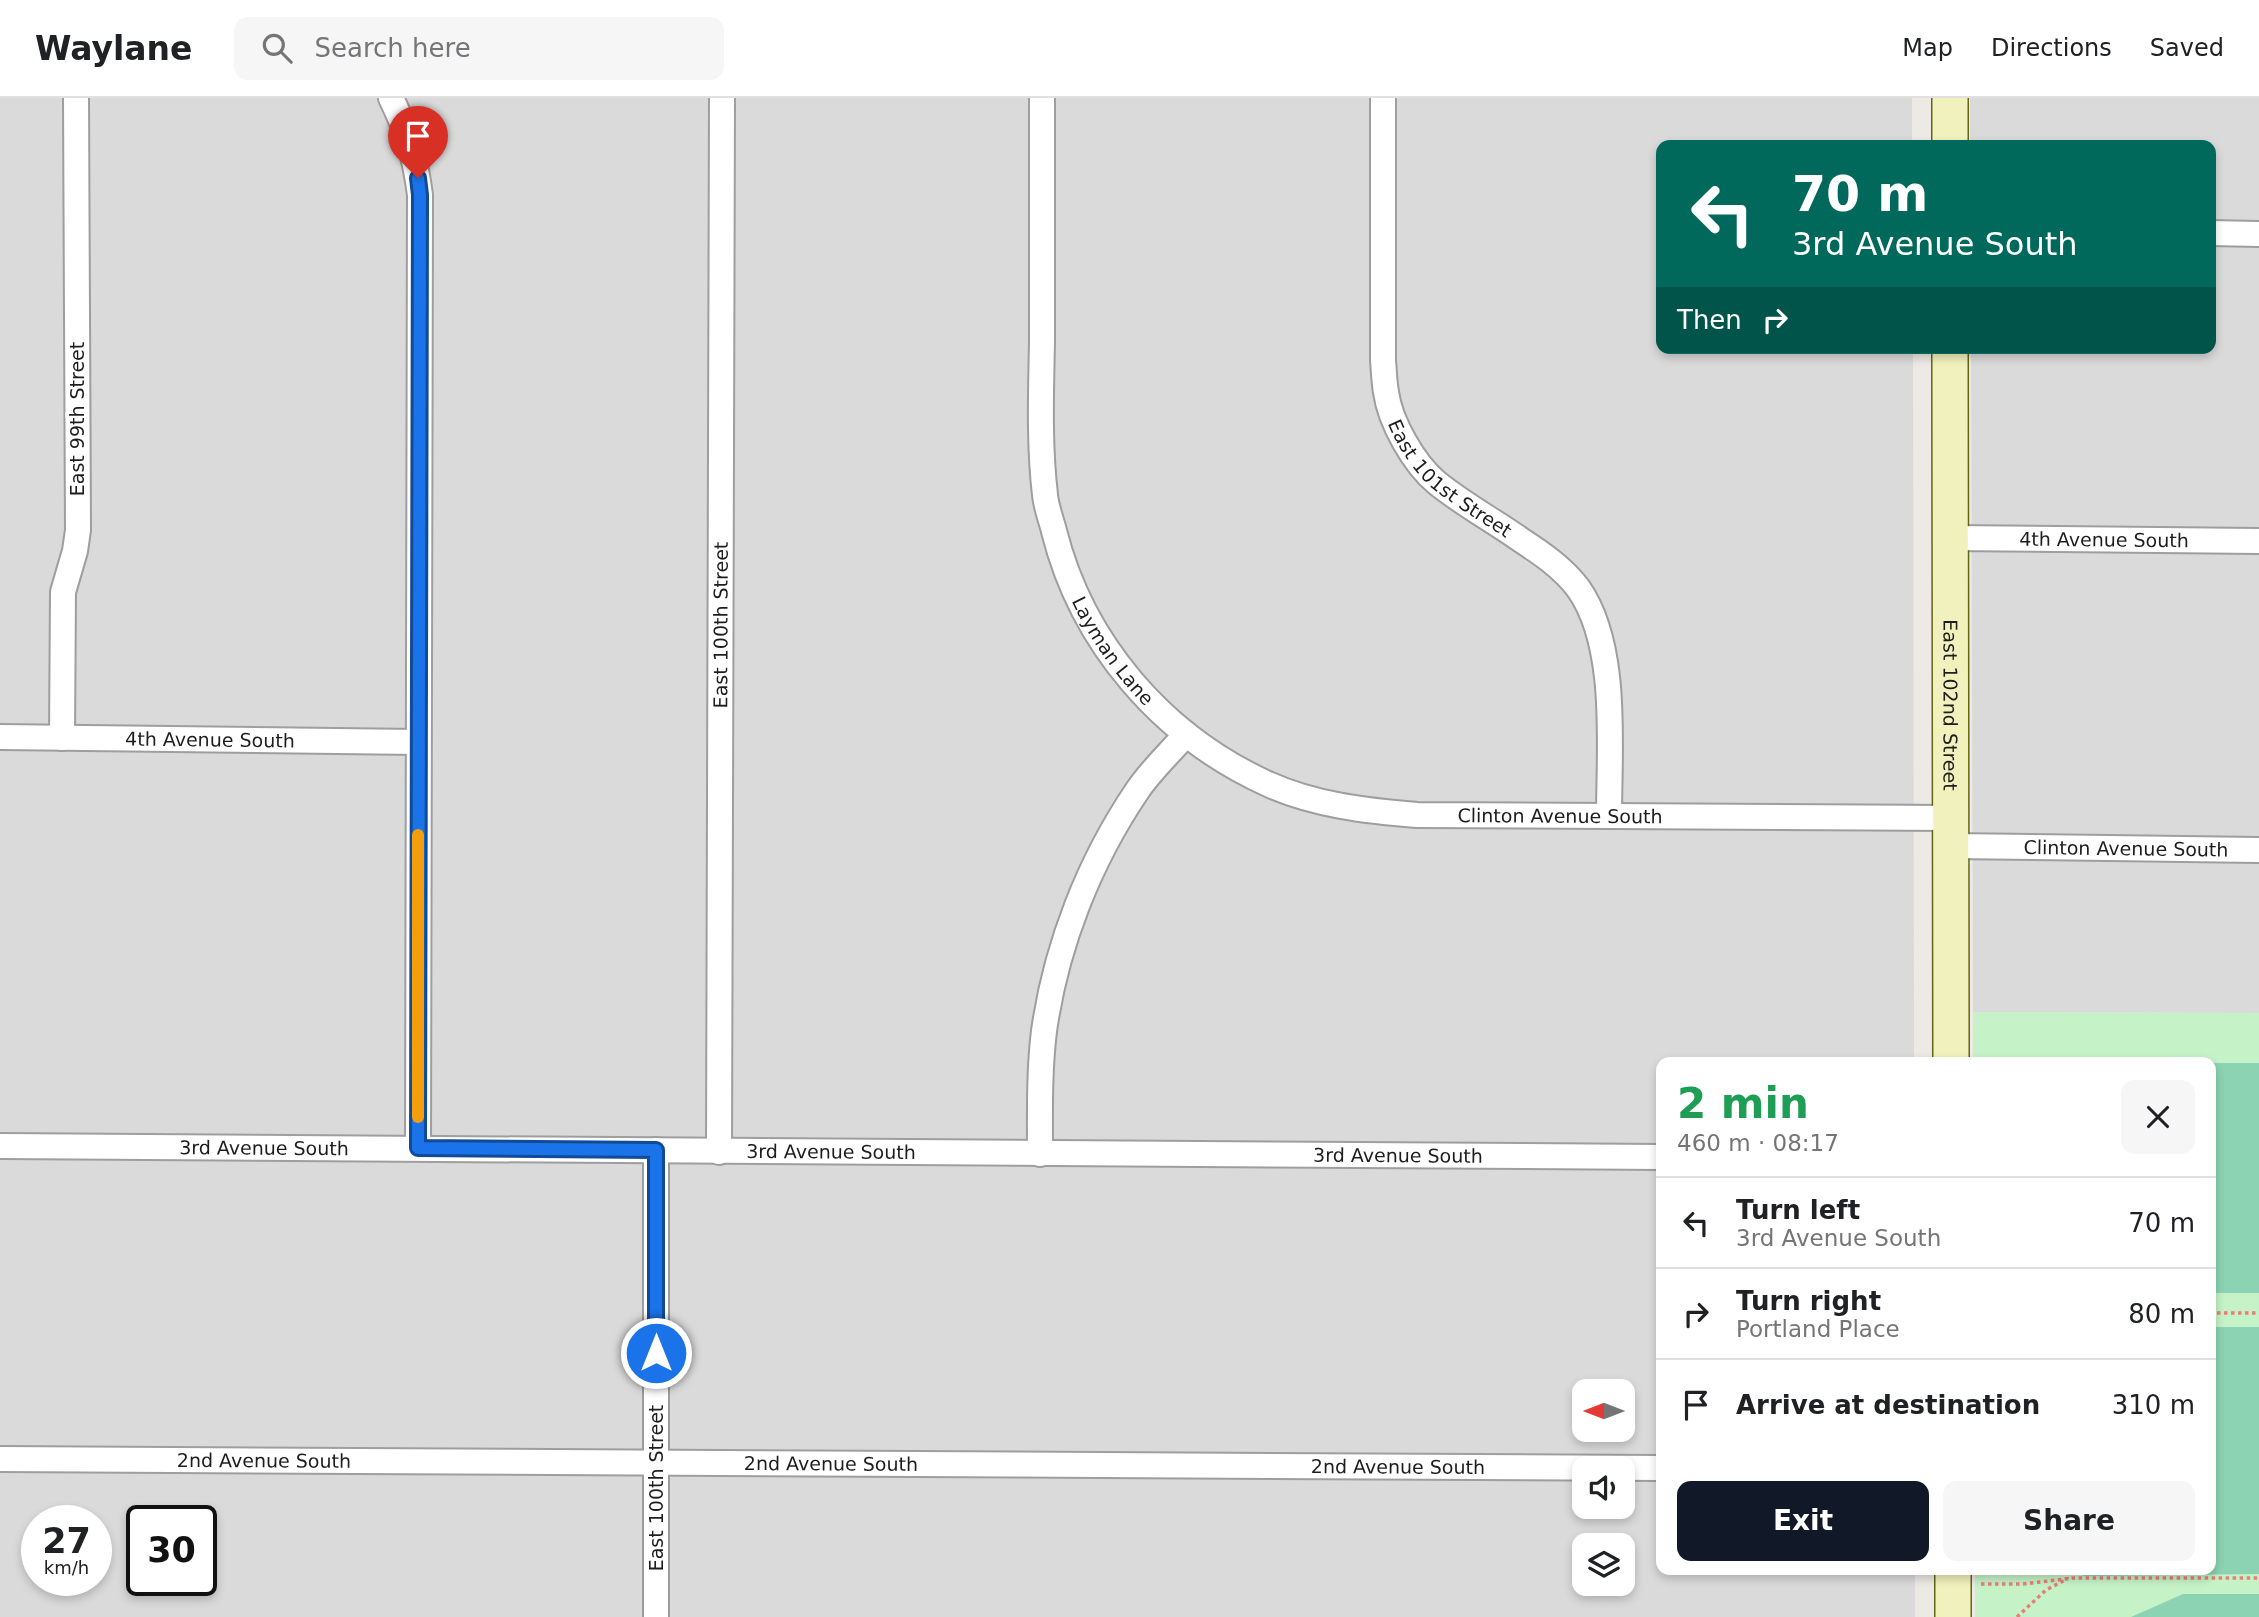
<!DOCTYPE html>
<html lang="en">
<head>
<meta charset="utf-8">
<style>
	:root { --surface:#fff; --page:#f6f6f6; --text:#202124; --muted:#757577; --line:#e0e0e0; --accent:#111827 }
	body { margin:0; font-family:"DejaVu Sans",sans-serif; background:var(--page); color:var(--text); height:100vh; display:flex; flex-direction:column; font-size:26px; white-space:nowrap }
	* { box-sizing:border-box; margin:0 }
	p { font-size:23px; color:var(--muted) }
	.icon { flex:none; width:38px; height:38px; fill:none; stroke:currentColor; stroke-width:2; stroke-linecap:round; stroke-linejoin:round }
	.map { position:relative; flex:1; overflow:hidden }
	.sheet { position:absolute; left:1656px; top:959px; width:560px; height:518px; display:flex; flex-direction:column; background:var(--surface); border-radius:14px; box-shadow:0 4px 10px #0003 }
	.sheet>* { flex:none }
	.guide { position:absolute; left:1656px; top:42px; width:560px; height:214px; border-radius:14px; box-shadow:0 4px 10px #0003; background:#00695c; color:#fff; overflow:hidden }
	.needle { width:46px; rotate:270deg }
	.buttons { position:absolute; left:1572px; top:1281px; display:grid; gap:14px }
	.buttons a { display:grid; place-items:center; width:63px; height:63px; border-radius:14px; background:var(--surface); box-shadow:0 4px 10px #0003; font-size:35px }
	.speed { position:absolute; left:21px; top:1407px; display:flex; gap:14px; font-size:35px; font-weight:700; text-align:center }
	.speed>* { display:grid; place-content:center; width:91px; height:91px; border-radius:50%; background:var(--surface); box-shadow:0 4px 10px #0003; line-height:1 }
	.speed small { font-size:18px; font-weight:400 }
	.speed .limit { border:4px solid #111; border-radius:10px; background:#fff; color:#111 }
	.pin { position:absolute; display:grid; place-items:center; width:60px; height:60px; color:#fff; margin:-72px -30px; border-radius:50% 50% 50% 0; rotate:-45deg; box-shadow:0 0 7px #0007 }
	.pin .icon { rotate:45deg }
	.me { position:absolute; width:77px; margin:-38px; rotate:0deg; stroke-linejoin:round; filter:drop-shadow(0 0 5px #0008) }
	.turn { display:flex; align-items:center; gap:24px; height:147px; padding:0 21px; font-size:32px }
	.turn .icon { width:91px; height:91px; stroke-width:2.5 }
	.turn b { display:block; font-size:49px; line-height:60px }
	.then { display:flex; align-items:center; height:66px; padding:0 21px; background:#0003; gap:14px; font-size:26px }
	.round { display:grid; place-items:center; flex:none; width:74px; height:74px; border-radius:14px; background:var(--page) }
	.overview { display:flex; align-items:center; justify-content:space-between; height:119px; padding:0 21px }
	h1 { font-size:42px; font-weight:800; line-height:52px; color:#1e9e55 }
	.cta { display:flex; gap:14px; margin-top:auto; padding:14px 21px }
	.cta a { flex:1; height:80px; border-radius:14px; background:var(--accent); color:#fff; font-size:28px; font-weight:800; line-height:80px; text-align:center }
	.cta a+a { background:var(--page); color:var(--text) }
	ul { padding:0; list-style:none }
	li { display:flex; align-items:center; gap:21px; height:91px; padding:0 21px; border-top:2px solid var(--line) }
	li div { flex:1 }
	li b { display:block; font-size:26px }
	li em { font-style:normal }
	header { display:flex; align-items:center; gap:42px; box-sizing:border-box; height:98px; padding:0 35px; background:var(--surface); border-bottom:2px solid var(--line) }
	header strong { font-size:33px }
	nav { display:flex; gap:38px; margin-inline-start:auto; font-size:24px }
	.search { width:490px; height:63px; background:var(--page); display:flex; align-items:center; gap:18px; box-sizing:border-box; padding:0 24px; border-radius:14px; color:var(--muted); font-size:26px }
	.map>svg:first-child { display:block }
	.residential { fill:#dbdada; fill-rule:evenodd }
	.park { fill:#c5f2c6 }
	.pitch { fill:#8bd3b3 }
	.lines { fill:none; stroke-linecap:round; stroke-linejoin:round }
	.street-casing { stroke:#9e9e9e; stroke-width:28 }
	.secondary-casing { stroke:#636611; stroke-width:38 }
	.path { stroke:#e97e79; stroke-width:3.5; stroke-dasharray:3.5 3.5; stroke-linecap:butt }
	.street { stroke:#fff; stroke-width:24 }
	.secondary { stroke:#f1f1bd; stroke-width:35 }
	.route-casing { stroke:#114b97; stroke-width:18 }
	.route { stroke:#1a73e8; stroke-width:12 }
	.slow { stroke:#f59e0b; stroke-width:12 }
	.labels { text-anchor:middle; stroke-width:7; stroke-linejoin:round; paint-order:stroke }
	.street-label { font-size:19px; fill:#1d1d1d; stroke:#fff }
</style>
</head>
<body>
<header>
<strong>Waylane</strong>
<div class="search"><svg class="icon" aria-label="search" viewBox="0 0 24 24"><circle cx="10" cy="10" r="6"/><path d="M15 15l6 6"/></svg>Search here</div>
<nav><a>Map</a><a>Directions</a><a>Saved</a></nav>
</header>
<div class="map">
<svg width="2259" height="1519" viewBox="0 0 2259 1519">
	<rect width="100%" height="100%" fill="#ede9e4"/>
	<g class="residential">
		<path d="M 0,0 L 1912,0 L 1912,47 L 1661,47 L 1661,250 L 1913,250 L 1914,964 L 1661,964 L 1661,1472 L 1915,1472 L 1915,1519 L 0,1519 ZM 1584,1293 L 1622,1293 L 1622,1332 L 1584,1332 ZM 1584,1370 L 1622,1370 L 1622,1409 L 1584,1409 ZM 37,1423 L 96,1423 L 96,1482 L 37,1482 ZM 142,1423 L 201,1423 L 201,1482 L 142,1482 ZM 1584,1447 L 1622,1447 L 1622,1486 L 1584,1486 Z"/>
		<polygon points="1970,0 2259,0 2259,915 1973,914 1971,250 2210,250 2210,47 1970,47"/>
	</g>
	<polygon class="park" points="1973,914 2259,915 2259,1519 1975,1519 1975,1472 2210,1472 2210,964 1973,964"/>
	<g class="pitch">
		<rect x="2210" y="965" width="49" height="230"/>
		<polygon points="2210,1229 2259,1229 2259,1476 2083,1478 2082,1472 2210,1472"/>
		<polygon points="2183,1496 2259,1496 2259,1519 2131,1519"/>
	</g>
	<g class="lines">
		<g class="street-casing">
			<g id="street">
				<path d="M 391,0 C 408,35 415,59 420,97 L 418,1050"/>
				<path id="s1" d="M 1042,0 C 1042,81 1042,162 1042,243 C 1041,294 1039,346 1045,397 C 1046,409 1051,421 1054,433 C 1082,545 1162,638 1268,686 C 1314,707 1367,713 1417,717 L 1951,720"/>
				<path id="s2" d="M 1383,0 L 1383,262 C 1384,273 1384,283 1386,294 C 1390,324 1414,366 1437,385 C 1463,406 1494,423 1521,442 C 1541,455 1563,470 1578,490 C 1619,547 1609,651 1609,718"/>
				<polyline points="2210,135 2259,136"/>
				<path id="s3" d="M 1950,440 L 2259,443"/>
				<path id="s4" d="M 0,639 L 418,644"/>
				<polyline points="62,640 63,494 75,453 78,432 76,0"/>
				<path id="s5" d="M 1951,748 L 2259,752"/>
				<path id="s6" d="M 0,1048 L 1661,1059"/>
				<path id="s7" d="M 719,1054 L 722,0"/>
				<path d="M 1040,1056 C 1040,1015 1039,974 1044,933 C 1056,848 1089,764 1137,693 C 1151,672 1170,655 1186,636"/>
				<path id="s8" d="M 0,1361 L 1661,1370"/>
				<polyline points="656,1519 656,1052"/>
			</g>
		</g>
		<g class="secondary-casing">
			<g id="secondary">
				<polyline points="1950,0 1950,47"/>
				<path id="s9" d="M 1950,250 L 1951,964"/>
				<polyline points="1953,1472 1953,1519"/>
			</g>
		</g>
		<g class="path">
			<polyline points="2210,1215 2259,1215"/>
			<polyline points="2067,1472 2067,1481"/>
			<polyline points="1981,1486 2023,1486 2074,1480 2259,1480"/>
			<polyline points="2017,1519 2046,1492 2065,1482"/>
		</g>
		<use href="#street" class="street"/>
		<use href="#secondary" class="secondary"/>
	</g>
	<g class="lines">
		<g class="route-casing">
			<polyline id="route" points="418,80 420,97 418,1050 656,1052 656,1255"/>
		</g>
		<use href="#route" class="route"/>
		<polyline class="slow" points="418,737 418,1019"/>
	</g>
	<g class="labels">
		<g class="street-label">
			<text transform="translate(77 321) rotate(-90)" y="7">East 99th Street</text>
			<text dy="7" stroke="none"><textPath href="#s2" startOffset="406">East 101st Street</textPath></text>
			<text dy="7" stroke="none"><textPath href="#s3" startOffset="154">4th Avenue South</textPath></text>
			<text dy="7" stroke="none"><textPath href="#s7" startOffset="527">East 100th Street</textPath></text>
			<text dy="7" stroke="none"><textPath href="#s1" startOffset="569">Layman Lane</textPath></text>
			<text dy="7" stroke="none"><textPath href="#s9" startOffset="357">East 102nd Street</textPath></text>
			<text dy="7" stroke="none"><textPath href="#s4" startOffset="210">4th Avenue South</textPath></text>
			<text dy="7" stroke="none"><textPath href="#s1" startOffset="1073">Clinton Avenue South</textPath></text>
			<text dy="7" stroke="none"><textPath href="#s5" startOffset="175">Clinton Avenue South</textPath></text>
			<text dy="7" stroke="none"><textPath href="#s6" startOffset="264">3rd Avenue South</textPath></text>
			<text dy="7" stroke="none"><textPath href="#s6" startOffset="831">3rd Avenue South</textPath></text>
			<text dy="7" stroke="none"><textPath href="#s6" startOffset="1398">3rd Avenue South</textPath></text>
			<text dy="7" stroke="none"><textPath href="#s8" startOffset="264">2nd Avenue South</textPath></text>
			<text dy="7" stroke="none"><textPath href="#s8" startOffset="831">2nd Avenue South</textPath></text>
			<text dy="7" stroke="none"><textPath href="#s8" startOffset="1398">2nd Avenue South</textPath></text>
			<text transform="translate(656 1390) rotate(-90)" y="7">East 100th Street</text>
		</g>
	</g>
</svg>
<div class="buttons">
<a><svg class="needle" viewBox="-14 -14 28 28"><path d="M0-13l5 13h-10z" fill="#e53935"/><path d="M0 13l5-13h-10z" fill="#757577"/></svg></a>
<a><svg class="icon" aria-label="sound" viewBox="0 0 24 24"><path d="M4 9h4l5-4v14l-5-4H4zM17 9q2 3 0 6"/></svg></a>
<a><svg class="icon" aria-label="layers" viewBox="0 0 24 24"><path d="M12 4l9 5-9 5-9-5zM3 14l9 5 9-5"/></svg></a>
</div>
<div class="speed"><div>27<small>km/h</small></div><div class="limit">30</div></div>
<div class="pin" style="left:418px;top:80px;background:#d93025"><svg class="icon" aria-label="arrive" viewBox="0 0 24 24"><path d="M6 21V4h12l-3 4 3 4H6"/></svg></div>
<svg class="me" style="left:656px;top:1255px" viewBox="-20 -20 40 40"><circle r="17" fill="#1a73e8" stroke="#fff" stroke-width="3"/><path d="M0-11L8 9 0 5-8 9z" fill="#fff"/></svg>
<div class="guide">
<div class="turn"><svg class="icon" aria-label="left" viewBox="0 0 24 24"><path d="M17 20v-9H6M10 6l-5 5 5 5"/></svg><div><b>70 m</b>3rd Avenue South</div></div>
<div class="then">Then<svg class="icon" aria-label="right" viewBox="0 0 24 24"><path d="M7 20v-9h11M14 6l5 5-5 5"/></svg></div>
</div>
<section class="sheet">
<div class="overview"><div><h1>2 min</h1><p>460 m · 08:17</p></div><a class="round"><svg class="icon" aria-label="close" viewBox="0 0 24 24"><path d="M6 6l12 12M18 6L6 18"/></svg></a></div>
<ul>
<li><svg class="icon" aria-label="left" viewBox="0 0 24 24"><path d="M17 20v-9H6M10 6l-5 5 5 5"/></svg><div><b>Turn left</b><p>3rd Avenue South</p></div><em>70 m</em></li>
<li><svg class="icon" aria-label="right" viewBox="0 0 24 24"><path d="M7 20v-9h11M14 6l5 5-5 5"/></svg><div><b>Turn right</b><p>Portland Place</p></div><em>80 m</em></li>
<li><svg class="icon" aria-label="arrive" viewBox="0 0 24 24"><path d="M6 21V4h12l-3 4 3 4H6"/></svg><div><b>Arrive at destination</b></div><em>310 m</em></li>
</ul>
<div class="cta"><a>Exit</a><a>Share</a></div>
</section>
</div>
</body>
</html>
